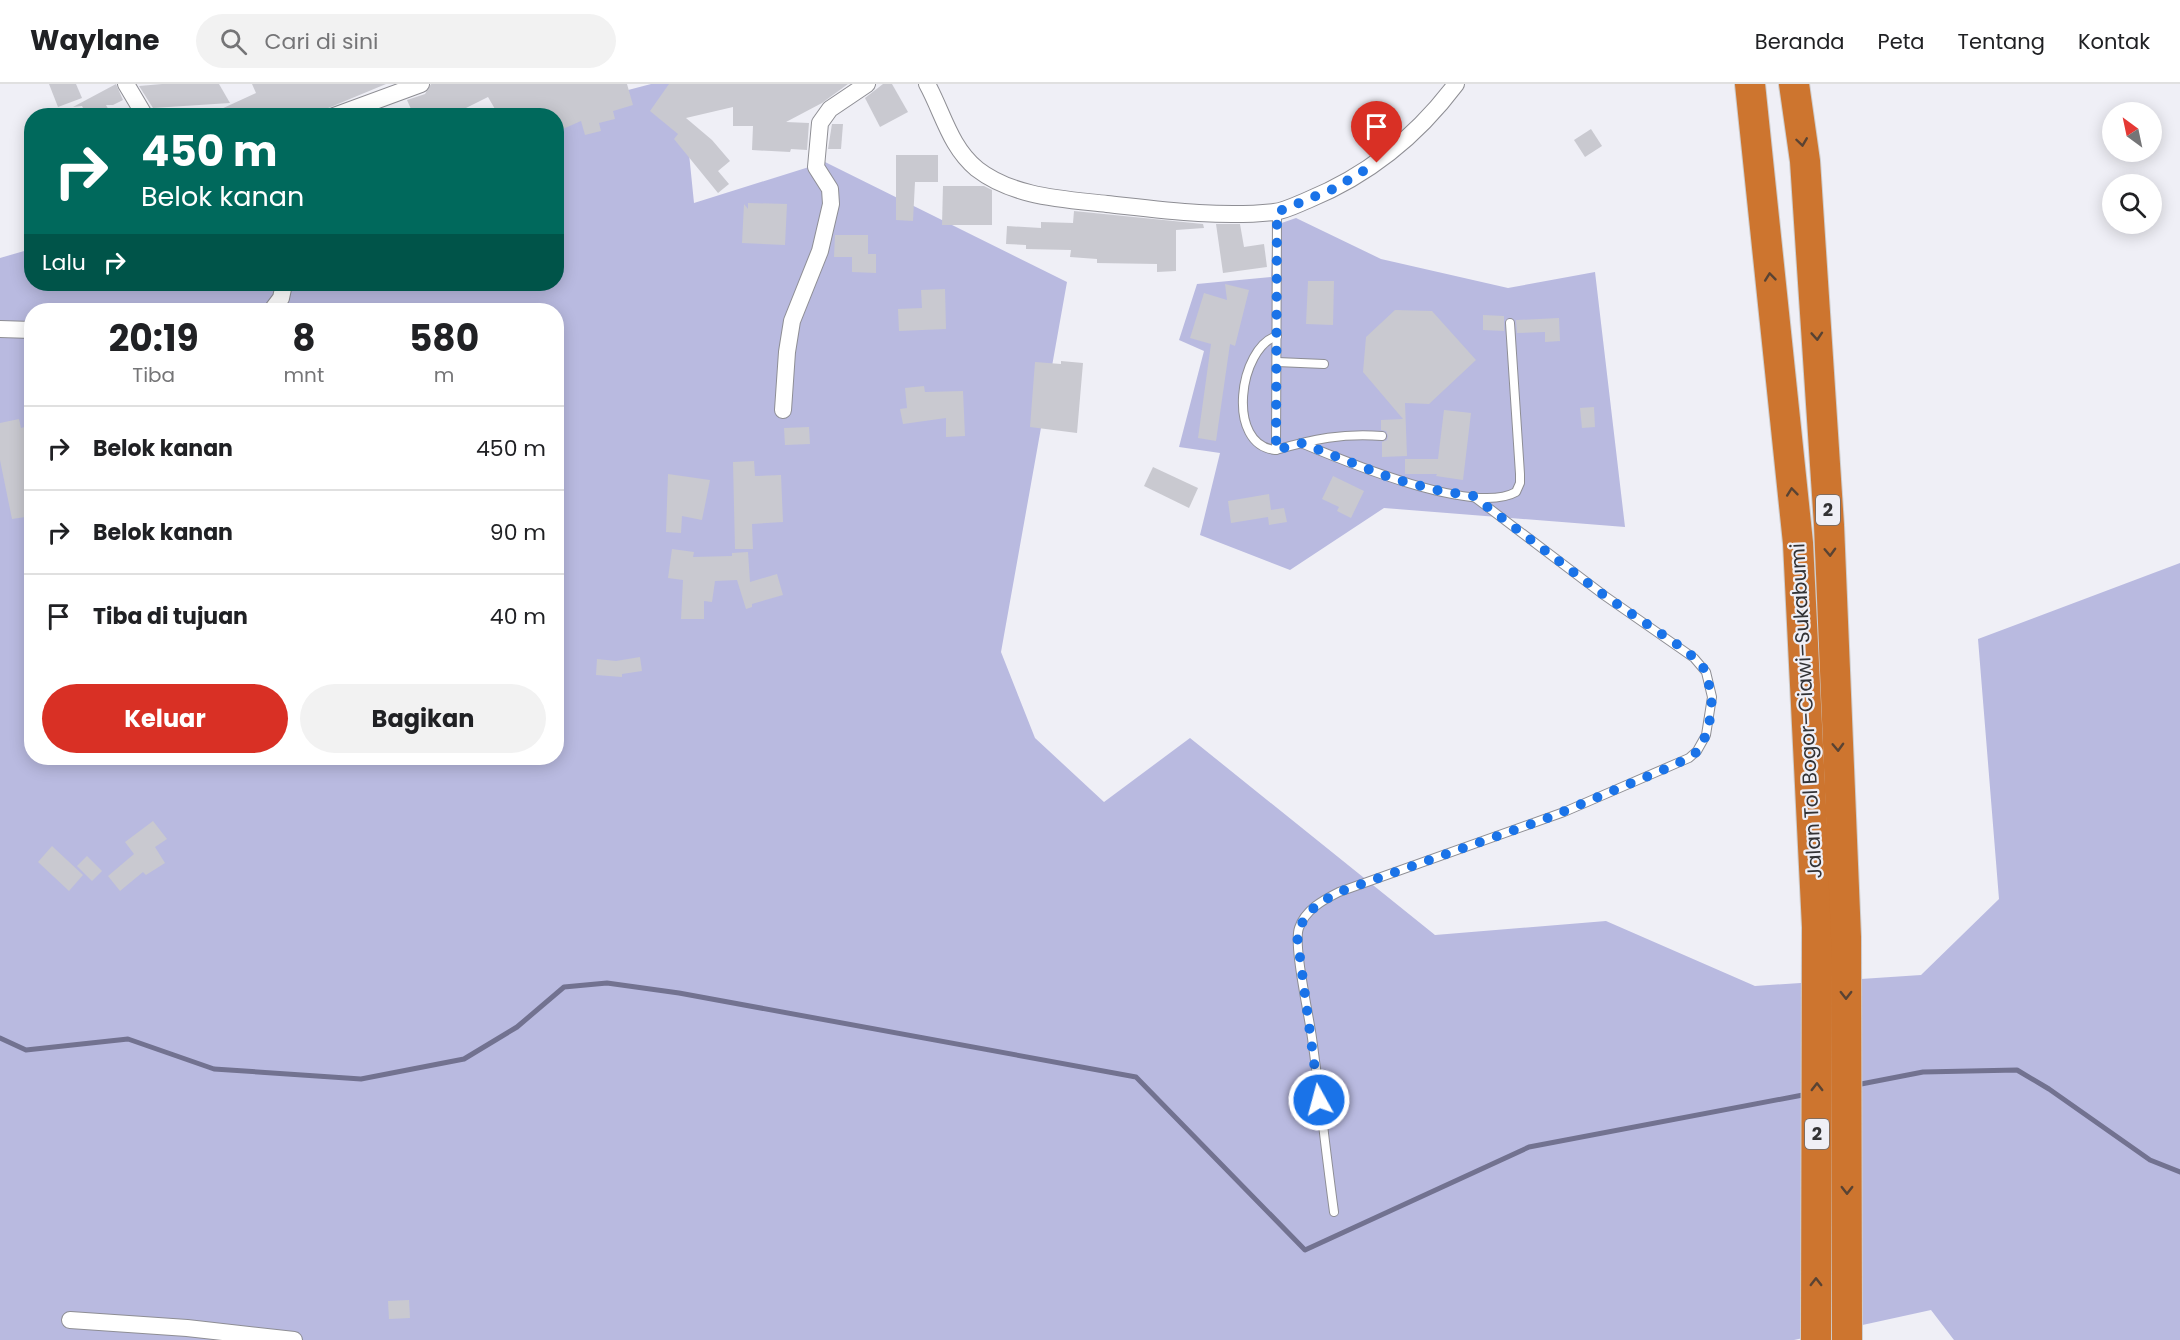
<!DOCTYPE html>
<html lang="id">
<head>
<meta charset="utf-8">
<style>
	:root { --surface:#fff; --page:#f2f2f2; --text:#202124; --muted:#757577; --line:#e0e0e0; --accent:#d93025 }
	body { margin:0; font-family:Poppins,sans-serif; background:var(--page); color:var(--text); height:100vh; display:flex; flex-direction:column; font-size:22px; white-space:nowrap }
	* { box-sizing:border-box; margin:0 }
	p { font-size:20px; color:var(--muted) }
	.icon { flex:none; width:33px; height:33px; fill:none; stroke:currentColor; stroke-width:2; stroke-linecap:round; stroke-linejoin:round }
	.map { position:relative; flex:1; overflow:hidden }
	.side { position:absolute; left:24px; top:219px; width:540px; height:462px; display:flex; flex-direction:column; background:var(--surface); border-radius:24px; box-shadow:0 3px 15px #0003 }
	.side>* { flex:none }
	.guide { position:absolute; left:24px; top:24px; width:540px; height:183px; border-radius:24px; box-shadow:0 3px 15px #0003; background:#00695c; color:#fff; overflow:hidden }
	.needle { width:39px; rotate:327deg }
	.tools { position:absolute; left:2102px; top:18px; display:grid; gap:12px }
	.tools a { display:grid; place-items:center; width:60px; height:60px; border-radius:50%; background:var(--surface); box-shadow:0 3px 15px #0003; font-size:30px }
	.pin { position:absolute; display:grid; place-items:center; width:51px; height:51px; color:#fff; margin:-62px -26px; border-radius:50% 50% 50% 0; rotate:-45deg; box-shadow:0 0 6px #0007 }
	.pin .icon { rotate:45deg }
	.me { position:absolute; width:66px; margin:-33px; rotate:353deg; stroke-linejoin:round; filter:drop-shadow(0 0 4px #0008) }
	.turn { display:flex; align-items:center; gap:21px; height:126px; padding:0 18px; font-size:27px }
	.turn .icon { width:78px; height:78px; stroke-width:2.5 }
	.turn b { display:block; font-size:42px; line-height:51px }
	.then { display:flex; align-items:center; height:57px; padding:0 18px; background:#0003; gap:12px; font-size:22px }
	.eta { display:flex; justify-content:space-evenly; align-items:center; height:102px; text-align:center }
	.eta b { font-size:36px; font-weight:700; line-height:42px }
	.cta { display:flex; gap:12px; margin-top:auto; padding:12px 18px }
	.cta a { flex:1; height:69px; border-radius:36px; background:var(--accent); color:#fff; font-size:24px; font-weight:700; line-height:69px; text-align:center }
	.cta a+a { background:var(--page); color:var(--text) }
	ul { padding:0; list-style:none }
	li { display:flex; align-items:center; gap:18px; height:84px; padding:0 18px; border-top:2px solid var(--line) }
	li div { flex:1 }
	li b { display:block; font-size:22px }
	li em { font-style:normal }
	header { display:flex; align-items:center; gap:36px; box-sizing:border-box; height:84px; padding:0 30px; background:var(--surface); border-bottom:2px solid var(--line) }
	header strong { font-size:28px }
	nav { display:flex; gap:33px; margin-inline-start:auto; font-size:21px }
	.search { width:420px; height:54px; background:var(--page); display:flex; align-items:center; gap:15px; box-sizing:border-box; padding:0 21px; border-radius:33px; color:var(--muted); font-size:22px }
	.map>svg:first-child { display:block }
	.green { fill:#b9bae0; fill-rule:evenodd }
	.lines { fill:none; stroke-linecap:round; stroke-linejoin:round }
	.stream { stroke:#727290; stroke-width:5 }
	.building { fill:#c9c9d0 }
	.lane-casing { stroke:#8e8e94; stroke-width:10 }
	.street-casing { stroke:#8e8e94; stroke-width:18 }
	.highway-casing { stroke:#cecece; stroke-width:32 }
	.lane { stroke:#fff; stroke-width:8 }
	.street { stroke:#fff; stroke-width:16 }
	.highway { stroke:#cd752f; stroke-width:30 }
	.oneway { stroke:#594333 }
	.route { stroke:#1a73e8; stroke-width:10; stroke-dasharray:0 18 }
	.labels { text-anchor:middle; stroke-width:4.5; stroke-linejoin:round; paint-order:stroke }
	.shield { fill:#efeff6; stroke:#6b6b6e; stroke-width:1.5 }
	.shield-label { font-size:18px; font-weight:bold; fill:#323234 }
	.street-label { font-size:20px; fill:#323234; stroke:#efeff6 }
</style>
</head>
<body>
<header>
<strong>Waylane</strong>
<div class="search"><svg class="icon" aria-label="search" viewBox="0 0 24 24"><circle cx="10" cy="10" r="6"/><path d="M15 15l6 6"/></svg>Cari di sini</div>
<nav><a>Beranda</a><a>Peta</a><a>Tentang</a><a>Kontak</a></nav>
</header>
<div class="map">
<svg width="2180" height="1256" viewBox="0 0 2180 1256">
	<rect width="100%" height="100%" fill="#efeff6"/>
	<g class="green">
		<path d="M 651,0 L 682,0 L 694,119 L 825,78 L 1067,198 L 1001,568 L 1035,654 L 1104,718 L 1190,654 L 1435,851 L 1606,837 L 1755,902 L 1921,891 L 1999,815 L 1978,555 L 2180,479 L 2180,1256 L 1954,1256 L 1931,1226 L 1794,1256 L 0,1256 L 0,174 L 31,165 L 32,200 L 556,200 L 556,32 L 533,31 ZM 32,226 L 556,226 L 556,674 L 32,674 Z"/>
		<polygon points="1296,134 1381,175 1508,204 1595,188 1625,443 1384,424 1290,486 1200,451 1220,369 1179,363 1204,267 1179,256 1197,200 1271,193 1273,142"/>
	</g>
	<g class="lines">
		<g class="stream">
			<polyline points="0,954 26,966 128,955 214,985 361,995 464,975 517,943 564,903 607,899 679,909 1136,993 1305,1166 1529,1063 1808,1010"/>
			<polyline points="1856,1001 1923,988 2017,986 2049,1005 2150,1076 2180,1088"/>
		</g>
	</g>
	<g class="building">
		<polygon points="49,0 76,0 82,14 58,23"/>
		<polygon points="116,0 123,16 113,21 106,21 112,32 87,32 82,22 73,23"/>
		<polygon points="162,0 219,0 230,19 153,24 139,2"/>
		<polygon points="252,0 386,0 309,32 206,32 256,9"/>
		<polygon points="431,0 627,0 633,21 613,27 615,35 599,39 601,47 585,51 581,37 556,48 556,32 499,32 488,13 450,32 446,26 433,32 414,32 407,16 425,10"/>
		<polygon points="669,0 848,0 822,19 786,38 809,39 807,66 791,65 790,68 752,66 753,42 733,42 733,23 686,34 712,56 730,77 718,87 729,100 718,109 674,55 678,50 650,27"/>
		<polygon points="883,0 892,0 908,28 880,43 865,14"/>
		<polygon points="832,40 843,40 841,65 828,65"/>
		<polygon points="1591,45 1602,62 1585,73 1574,56"/>
		<polygon points="896,71 938,71 938,98 915,98 913,137 896,136"/>
		<polygon points="943,102 984,102 992,106 992,141 942,141"/>
		<polygon points="748,119 787,120 785,161 742,159 744,120 748,125"/>
		<polygon points="1074,127 1203,140 1204,144 1176,146 1176,187 1157,188 1157,180 1097,179 1097,175 1070,173 1071,166 1026,165 1026,161 1006,160 1007,142 1041,144 1041,138 1073,139"/>
		<polygon points="1216,140 1240,140 1244,163 1264,160 1267,183 1223,189"/>
		<polygon points="835,151 868,151 868,170 876,170 876,189 852,188 852,173 834,173"/>
		<polygon points="1308,197 1334,197 1333,241 1306,240"/>
		<polygon points="1225,200 1249,206 1235,262 1230,260 1216,357 1198,354 1211,260 1190,254 1204,209 1227,216"/>
		<polygon points="945,205 946,245 899,247 898,225 922,224 921,206"/>
		<polygon points="1395,226 1432,227 1476,276 1429,320 1405,319 1407,372 1382,373 1382,358 1387,356 1388,352 1386,347 1381,346 1381,336 1403,335 1363,288 1366,253"/>
		<polygon points="1483,231 1504,232 1504,247 1483,246"/>
		<polygon points="1559,234 1560,257 1545,258 1545,248 1517,249 1516,236"/>
		<polygon points="1061,277 1083,279 1077,349 1030,343 1035,278 1061,280"/>
		<polygon points="924,302 925,308 963,307 965,352 946,353 946,334 903,340 900,325 907,324 905,304"/>
		<polygon points="1594,323 1595,343 1582,344 1580,324"/>
		<polygon points="1444,326 1471,329 1463,396 1436,392 1437,390 1405,390 1405,375 1438,375"/>
		<polygon points="19,335 21,344 32,341 32,432 12,435 0,376 0,339"/>
		<polygon points="809,343 810,360 785,361 784,344"/>
		<polygon points="754,377 755,392 781,391 783,438 752,440 753,465 735,465 733,378"/>
		<polygon points="1153,383 1198,404 1189,424 1144,402"/>
		<polygon points="668,390 710,396 702,436 682,432 681,449 666,448"/>
		<polygon points="1333,392 1364,407 1351,434 1337,427 1339,423 1322,415"/>
		<polygon points="1269,410 1271,426 1284,424 1287,438 1269,441 1268,433 1231,439 1228,417"/>
		<polygon points="672,465 694,468 693,473 732,472 732,469 748,468 750,498 777,490 783,511 752,520 752,523 746,525 737,496 715,497 712,518 704,517 704,535 681,535 683,496 668,494"/>
		<polygon points="640,573 642,587 622,590 622,593 596,591 597,575 616,577"/>
		<polygon points="153,737 167,755 155,763 165,779 146,791 143,788 120,807 108,792 134,770 125,758"/>
		<polygon points="52,762 83,791 69,807 38,778"/>
		<polygon points="87,772 102,787 92,797 77,782"/>
		<polygon points="409,1216 410,1234 389,1235 388,1217"/>
	</g>
	<g class="lines">
		<g class="lane-casing">
			<g id="lane">
				<path d="M 1277,128 L 1276,366 C 1313,355 1343,349 1382,352"/>
				<polyline points="1277,278 1324,280"/>
				<path d="M 1301,359 C 1344,377 1474,432 1516,408 L 1520,399 L 1520,390 L 1510,239"/>
				<path d="M 1276,366 C 1225,362 1239,263 1277,252"/>
				<path d="M 1334,1128 C 1326,1070 1320,1012 1312,954 C 1309,931 1293,861 1299,844 C 1305,826 1323,816 1339,808 L 1564,728 L 1689,674 L 1697,667 L 1706,651 L 1712,613 L 1706,588 L 1694,574 L 1605,512 L 1473,412"/>
			</g>
		</g>
		<g class="street-casing">
			<g id="street">
				<polyline points="126,0 145,32"/>
				<path d="M 927,0 C 943,29 950,63 977,85 C 1013,113 1063,115 1107,120 C 1161,126 1220,134 1274,128 C 1285,127 1298,120 1308,116 C 1369,91 1417,52 1456,0"/>
				<polyline points="334,32 421,0"/>
				<polyline points="272,226 281,214 284,200"/>
				<polyline points="0,245 32,246"/>
				<polyline points="783,326 787,268 792,237 820,167 831,120 830,105 816,83 820,39 830,25 867,0"/>
				<polyline points="70,1236 187,1244 294,1256"/>
			</g>
		</g>
		<g class="highway-casing">
			<g id="highway">
				<polyline points="1750,0 1798,459 1817,843 1816,1256"/>
				<polyline points="1794,0 1805,77 1829,441 1846,853 1847,1256"/>
			</g>
		</g>
		<use href="#lane" class="lane"/>
		<use href="#street" class="street"/>
		<use href="#highway" class="highway"/>
	</g>
	<defs><path id="oneway-chevron" d="M-2-3.5L2.5 0L-2 3.5" fill="none" stroke-width="1.6" stroke-linecap="round" stroke-linejoin="round" transform="scale(1.5)"/></defs>
	<g class="oneway">
		<use href="#oneway-chevron" transform="translate(1802 58) rotate(82)"/>
		<use href="#oneway-chevron" transform="translate(1770 193) rotate(-96)"/>
		<use href="#oneway-chevron" transform="translate(1817 252) rotate(86)"/>
		<use href="#oneway-chevron" transform="translate(1792 408) rotate(-96)"/>
		<use href="#oneway-chevron" transform="translate(1830 468) rotate(88)"/>
		<use href="#oneway-chevron" transform="translate(1838 663) rotate(88)"/>
		<use href="#oneway-chevron" transform="translate(1846 911) rotate(90)"/>
		<use href="#oneway-chevron" transform="translate(1817 1003) rotate(-90)"/>
		<use href="#oneway-chevron" transform="translate(1847 1106) rotate(90)"/>
		<use href="#oneway-chevron" transform="translate(1816 1198) rotate(-90)"/>
	</g>
	<g class="lines">
		<polyline class="route" points="1319,1016 1297,851 1302,839 1316,821 1339,808 1543,736 1677,680 1697,668 1702,661 1709,642 1712,614 1706,588 1700,579 1684,565 1605,512 1473,412 1436,406 1391,394 1301,359 1276,366 1277,128 1333,105 1377,79"/>
	</g>
	<g class="labels">
		<g class="shield">
			<rect x="1816" y="411" width="24" height="30" rx="4.5"/>
			<rect x="1805" y="1035" width="24" height="30" rx="4.5"/>
		</g>
		<g class="shield-label">
			<text x="1828" y="432">2</text>
			<text x="1817" y="1056">2</text>
		</g>
		<g class="street-label">
			<text transform="translate(1806 627) rotate(-93)" y="7">Jalan Tol Bogor–Ciawi–Sukabumi</text>
		</g>
	</g>
</svg>
<div class="tools">
<a><svg class="needle" viewBox="-14 -14 28 28"><path d="M0-13l5 13h-10z" fill="#e53935"/><path d="M0 13l5-13h-10z" fill="#757577"/></svg></a>
<a><svg class="icon" aria-label="search" viewBox="0 0 24 24"><circle cx="10" cy="10" r="6"/><path d="M15 15l6 6"/></svg></a>
</div>
<div class="pin" style="left:1377px;top:79px;background:#d93025"><svg class="icon" aria-label="arrive" viewBox="0 0 24 24"><path d="M6 21V4h12l-3 4 3 4H6"/></svg></div>
<svg class="me" style="left:1319px;top:1016px" viewBox="-20 -20 40 40"><circle r="17" fill="#1a73e8" stroke="#fff" stroke-width="3"/><path d="M0-11L8 9 0 5-8 9z" fill="#fff"/></svg>
<div class="guide">
<div class="turn"><svg class="icon" aria-label="right" viewBox="0 0 24 24"><path d="M7 20v-9h11M14 6l5 5-5 5"/></svg><div><b>450 m</b>Belok kanan</div></div>
<div class="then">Lalu<svg class="icon" aria-label="right" viewBox="0 0 24 24"><path d="M7 20v-9h11M14 6l5 5-5 5"/></svg></div>
</div>
<section class="side">
<div class="eta">
<div><b>20:19</b><p>Tiba</p></div>
<div><b>8</b><p>mnt</p></div>
<div><b>580</b><p>m</p></div>
</div>
<ul>
<li><svg class="icon" aria-label="right" viewBox="0 0 24 24"><path d="M7 20v-9h11M14 6l5 5-5 5"/></svg><div><b>Belok kanan</b></div><em>450 m</em></li>
<li><svg class="icon" aria-label="right" viewBox="0 0 24 24"><path d="M7 20v-9h11M14 6l5 5-5 5"/></svg><div><b>Belok kanan</b></div><em>90 m</em></li>
<li><svg class="icon" aria-label="arrive" viewBox="0 0 24 24"><path d="M6 21V4h12l-3 4 3 4H6"/></svg><div><b>Tiba di tujuan</b></div><em>40 m</em></li>
</ul>
<div class="cta"><a>Keluar</a><a>Bagikan</a></div>
</section>
</div>
</body>
</html>
